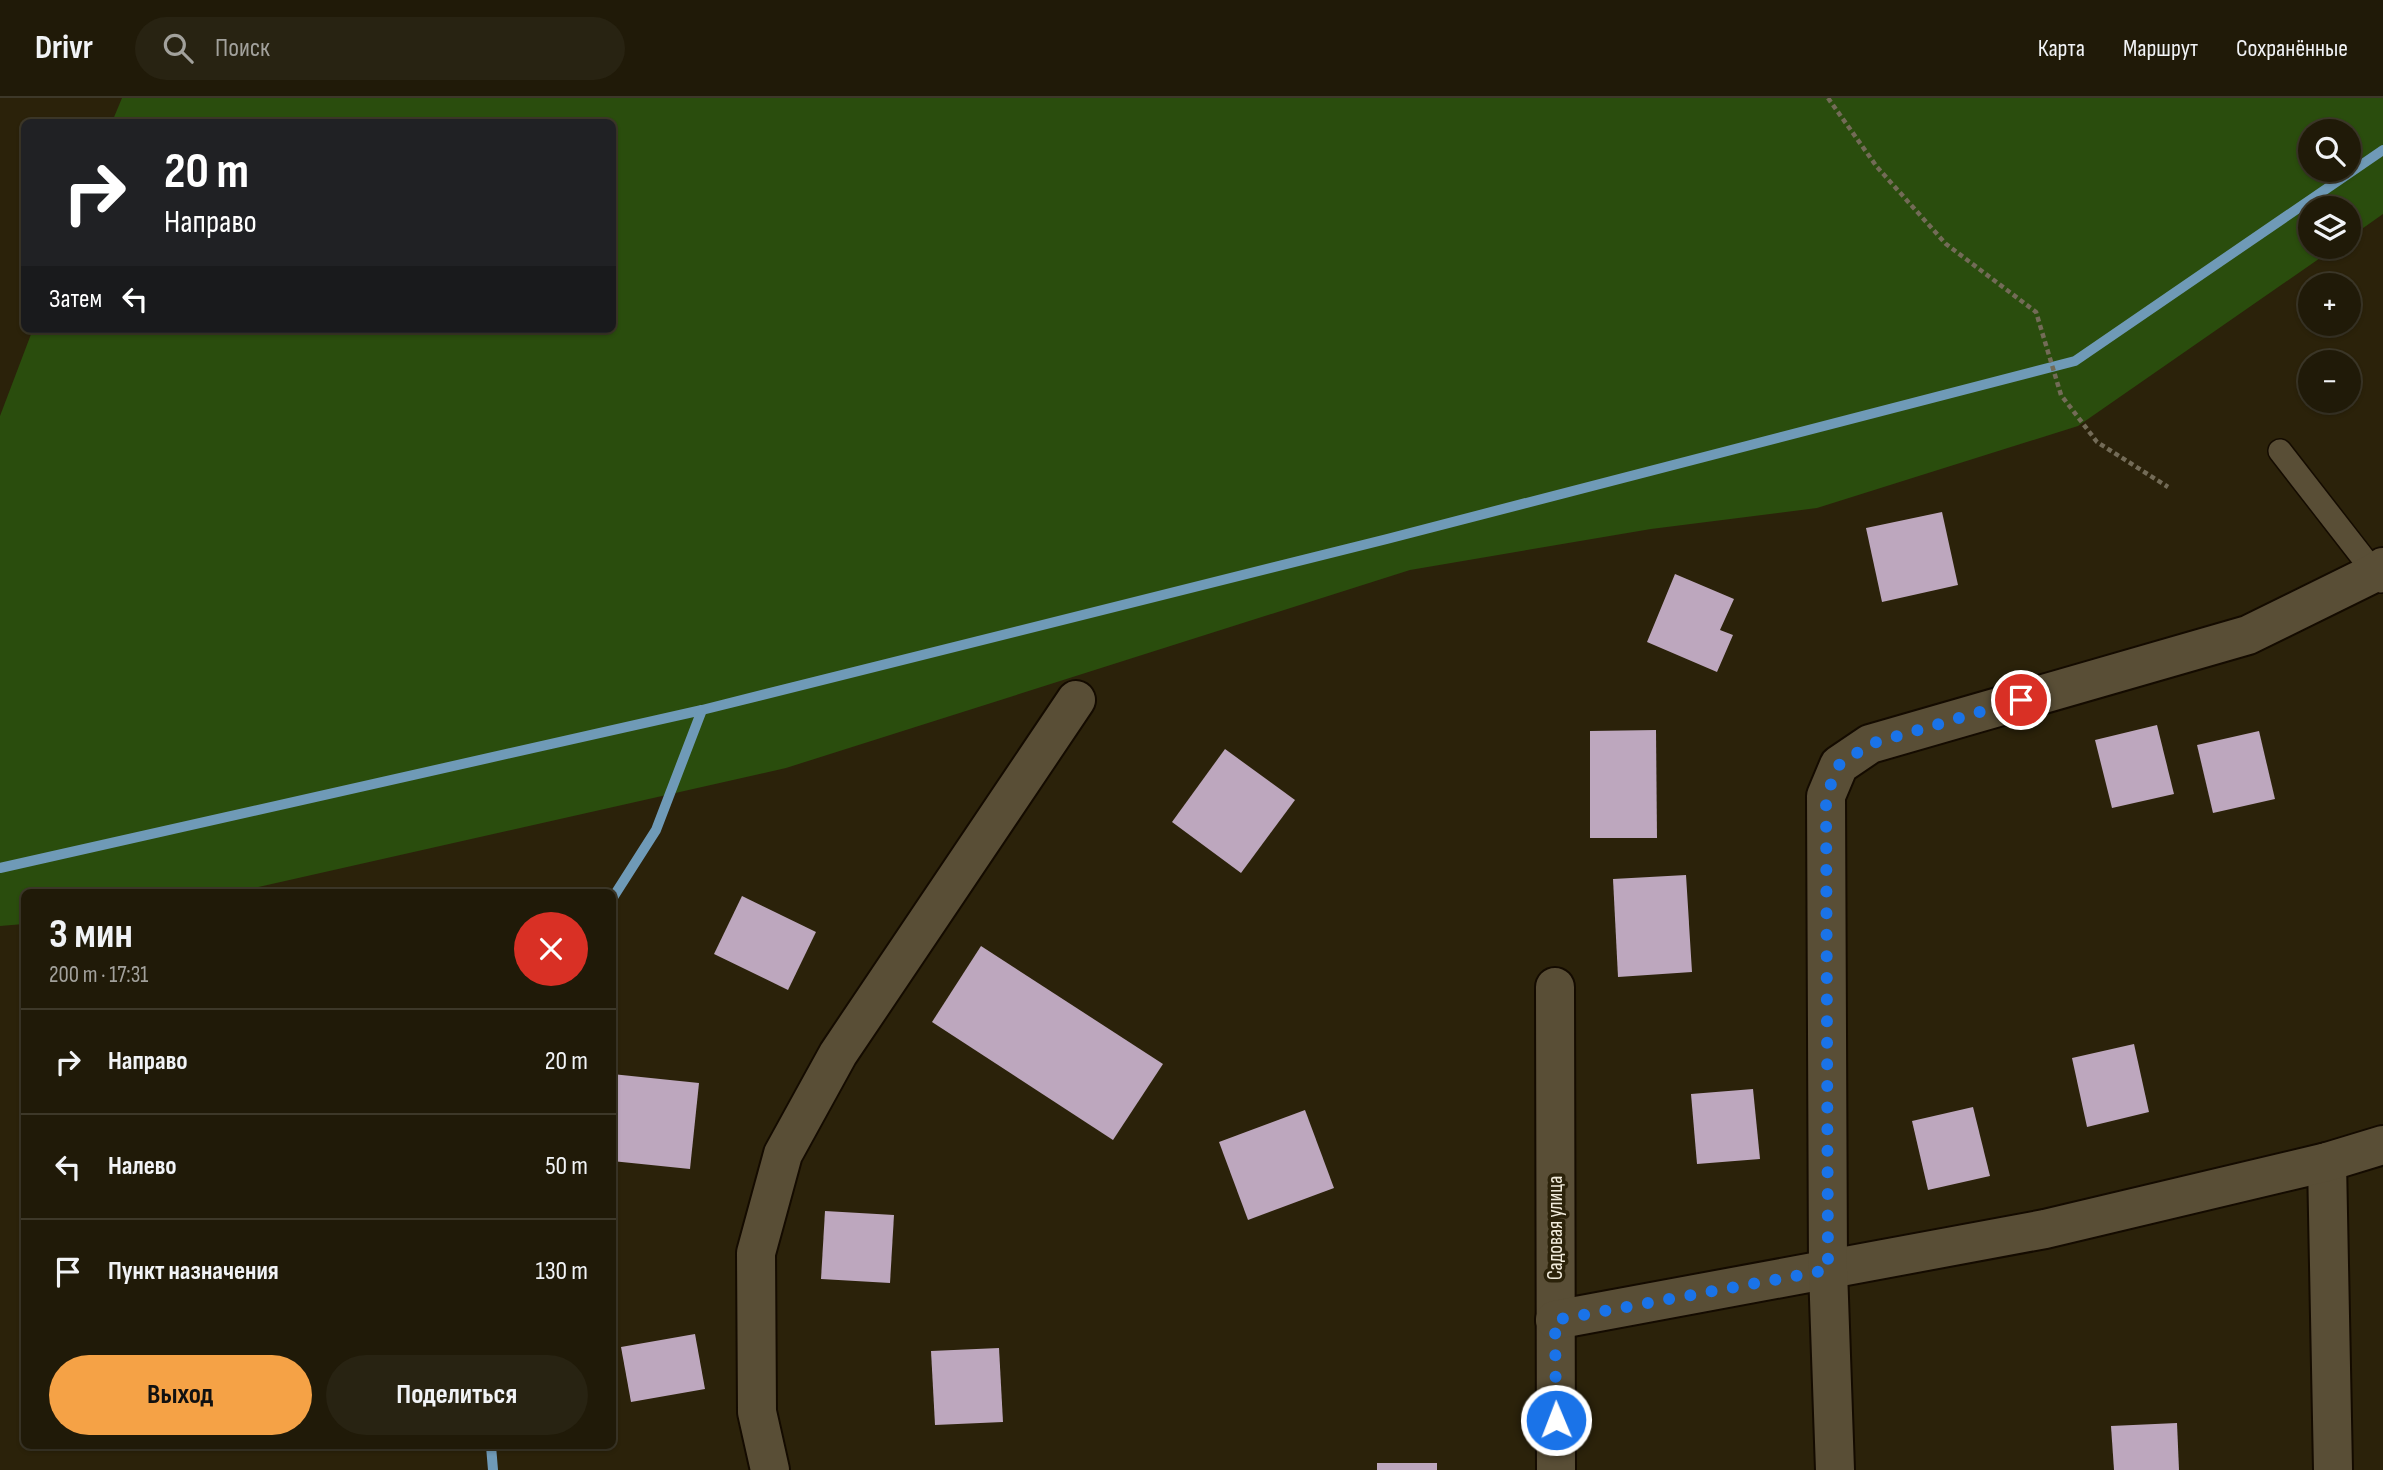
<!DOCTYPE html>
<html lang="ru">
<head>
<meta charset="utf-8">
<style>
	:root { --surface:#201a08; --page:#282312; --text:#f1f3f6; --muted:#a2a19c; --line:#3d3829; --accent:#f5a246 }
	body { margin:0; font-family:"Sofia Sans Condensed",sans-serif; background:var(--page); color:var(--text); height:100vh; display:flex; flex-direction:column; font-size:26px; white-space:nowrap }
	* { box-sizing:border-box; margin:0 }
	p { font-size:23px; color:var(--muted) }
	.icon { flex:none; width:38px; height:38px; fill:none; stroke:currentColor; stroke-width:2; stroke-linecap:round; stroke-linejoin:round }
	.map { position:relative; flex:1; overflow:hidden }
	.side { position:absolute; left:21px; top:791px; width:595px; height:560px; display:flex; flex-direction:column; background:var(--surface); border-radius:10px; box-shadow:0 2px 5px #0004,0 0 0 2px var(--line) }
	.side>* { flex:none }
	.top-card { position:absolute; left:21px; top:21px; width:595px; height:214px; border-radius:10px; box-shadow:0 2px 5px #0004,0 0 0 2px var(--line); background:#202124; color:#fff; overflow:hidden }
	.controls { position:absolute; left:2298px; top:21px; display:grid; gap:14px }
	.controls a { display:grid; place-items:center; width:63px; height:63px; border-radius:50%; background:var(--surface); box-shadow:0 2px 5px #0004,0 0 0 2px var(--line); font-size:35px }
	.pin { position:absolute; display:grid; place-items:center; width:60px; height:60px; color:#fff; margin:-30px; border:4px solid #fff; border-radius:50%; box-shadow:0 2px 7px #0007 }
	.me { position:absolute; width:77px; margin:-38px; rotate:359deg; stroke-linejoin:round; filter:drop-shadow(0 0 5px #0008) }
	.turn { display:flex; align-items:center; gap:24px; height:147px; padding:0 28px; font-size:32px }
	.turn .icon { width:91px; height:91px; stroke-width:2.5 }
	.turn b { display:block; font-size:49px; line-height:60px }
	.then { display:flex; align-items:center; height:66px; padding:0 28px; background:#0003; gap:14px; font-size:26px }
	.round { display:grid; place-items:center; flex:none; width:74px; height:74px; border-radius:37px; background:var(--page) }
	.overview { display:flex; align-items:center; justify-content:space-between; height:119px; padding:0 28px }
	h1 { font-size:42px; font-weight:700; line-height:52px }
	.action { display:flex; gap:14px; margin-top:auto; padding:14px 28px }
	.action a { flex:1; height:80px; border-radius:42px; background:var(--accent); color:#111; font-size:28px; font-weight:700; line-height:80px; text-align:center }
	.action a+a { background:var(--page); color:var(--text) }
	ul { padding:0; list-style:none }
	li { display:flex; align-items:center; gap:21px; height:105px; padding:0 28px; border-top:2px solid var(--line) }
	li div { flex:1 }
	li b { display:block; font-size:26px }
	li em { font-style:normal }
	header { display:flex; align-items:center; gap:42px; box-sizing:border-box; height:98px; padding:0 35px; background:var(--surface); border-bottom:2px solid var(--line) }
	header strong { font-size:33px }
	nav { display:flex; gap:38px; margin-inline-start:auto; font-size:24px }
	.search { width:490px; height:63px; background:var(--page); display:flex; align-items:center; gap:18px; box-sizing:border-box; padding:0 24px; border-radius:38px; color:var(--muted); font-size:26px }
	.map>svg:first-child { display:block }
	.green { fill:#2a4d0d; fill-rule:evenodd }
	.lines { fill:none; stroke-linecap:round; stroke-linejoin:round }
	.stream { stroke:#6f9ab7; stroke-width:10 }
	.building { fill:#bda7be }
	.service-casing { stroke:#140b00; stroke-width:26 }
	.minor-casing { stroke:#140b00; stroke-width:42 }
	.path { stroke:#736b57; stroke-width:4.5; stroke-dasharray:5 3.5; stroke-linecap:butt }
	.service { stroke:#594e36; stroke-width:23 }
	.minor { stroke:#594e36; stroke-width:38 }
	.route { stroke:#1a73e8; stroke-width:12; stroke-dasharray:0 21.6 }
	.labels { text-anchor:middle; stroke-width:7; stroke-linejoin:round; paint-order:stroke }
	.street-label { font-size:21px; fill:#f1ebdc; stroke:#2b220a }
</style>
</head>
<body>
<header>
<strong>Drivr</strong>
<div class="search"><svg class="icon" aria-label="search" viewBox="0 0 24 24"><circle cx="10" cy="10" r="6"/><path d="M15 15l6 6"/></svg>Поиск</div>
<nav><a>Карта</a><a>Маршрут</a><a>Сохранённые</a></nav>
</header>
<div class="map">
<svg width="2383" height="1372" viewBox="0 0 2383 1372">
	<rect width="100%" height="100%" fill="#2b220a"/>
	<path class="green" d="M 122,0 L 2383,0 L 2383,116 L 2349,140 L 2348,110 L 2310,110 L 2310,149 L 2336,149 L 2078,328 L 1817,410 L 1651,431 L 1410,472 L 786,670 L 236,794 L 24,794 L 24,826 L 0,828 L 0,318 L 33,231 L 612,231 L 612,24 L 112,24 ZM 2310,33 L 2348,33 L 2348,72 L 2310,72 Z"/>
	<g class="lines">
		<g class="stream">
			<polyline points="0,770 702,612 1387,441 2075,263 2383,52"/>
			<polyline points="612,801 656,732 702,612"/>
			<polyline points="491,1348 493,1372"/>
		</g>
	</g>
	<g class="building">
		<polygon points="1942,414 1958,487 1882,504 1866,430"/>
		<polygon points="1675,476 1734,501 1720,532 1733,537 1717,574 1647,544"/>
		<polygon points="2157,627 2174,696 2112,710 2095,642"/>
		<polygon points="1656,632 1657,740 1590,740 1590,633"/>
		<polygon points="2259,633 2275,701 2213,715 2197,647"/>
		<polygon points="1225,651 1295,702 1241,775 1172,724"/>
		<polygon points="1686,777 1692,874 1618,879 1613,781"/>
		<polygon points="742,798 816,834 788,892 714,856"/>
		<polygon points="981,848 1163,966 1113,1042 932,924"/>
		<polygon points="2134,946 2149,1014 2087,1029 2072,960"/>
		<polygon points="612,976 699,985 690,1071 612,1063"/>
		<polygon points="1753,991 1760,1061 1697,1066 1691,996"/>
		<polygon points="1973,1009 1990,1078 1928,1092 1912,1023"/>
		<polygon points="1305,1012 1334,1090 1248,1122 1219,1044"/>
		<polygon points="825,1113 894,1117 890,1185 821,1181"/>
		<polygon points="695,1236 705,1291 631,1304 621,1249"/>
		<polygon points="999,1250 1003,1324 935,1327 931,1253"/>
		<polygon points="2177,1325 2179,1372 2114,1372 2111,1328"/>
		<rect x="1377" y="1365" width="60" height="7"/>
	</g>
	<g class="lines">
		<g class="service-casing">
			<polyline id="service" points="2280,353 2381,483"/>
		</g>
		<g class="minor-casing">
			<g id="minor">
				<polyline points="1555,889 1556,1372"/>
				<polyline points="2327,1064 2333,1372"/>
				<polyline points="1555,1222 2045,1131 2327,1064 2383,1047"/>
				<polyline points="770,1372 757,1314 756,1155 783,1056 838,956 1076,602"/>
				<polyline points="1835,1372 1828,1172 1826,698 1839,667 1870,646 2248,537 2374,475 2383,469"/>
			</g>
		</g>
		<polyline class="path" points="1828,0 1877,69 1946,146 2036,214 2061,297 2097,344 2168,389"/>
		<use href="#service" class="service"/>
		<use href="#minor" class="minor"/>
	</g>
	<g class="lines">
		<polyline class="route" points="1556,1322 1555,1222 1828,1172 1826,698 1839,667 1870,646 2021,602"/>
	</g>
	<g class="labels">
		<g class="street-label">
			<text transform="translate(1555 1130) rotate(-90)" y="7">Садовая улица</text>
		</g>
	</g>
</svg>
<div class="controls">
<a><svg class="icon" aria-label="search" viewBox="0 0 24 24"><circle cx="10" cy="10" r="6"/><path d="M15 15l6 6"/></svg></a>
<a><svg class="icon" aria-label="layers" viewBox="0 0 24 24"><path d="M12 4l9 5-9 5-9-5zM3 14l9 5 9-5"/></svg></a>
<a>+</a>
<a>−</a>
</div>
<div class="pin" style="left:2021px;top:602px;background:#d93025"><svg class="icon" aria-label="arrive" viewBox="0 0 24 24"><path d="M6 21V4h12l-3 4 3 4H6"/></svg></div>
<svg class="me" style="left:1556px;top:1322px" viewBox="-20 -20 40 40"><circle r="17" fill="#1a73e8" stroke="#fff" stroke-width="3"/><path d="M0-11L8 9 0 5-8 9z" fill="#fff"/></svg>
<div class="top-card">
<div class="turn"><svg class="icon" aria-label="right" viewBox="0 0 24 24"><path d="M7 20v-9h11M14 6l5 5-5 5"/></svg><div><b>20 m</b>Направо</div></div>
<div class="then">Затем<svg class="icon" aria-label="left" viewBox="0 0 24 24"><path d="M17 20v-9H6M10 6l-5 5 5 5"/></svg></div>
</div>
<section class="side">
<div class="overview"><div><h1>3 мин</h1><p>200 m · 17:31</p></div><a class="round" style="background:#d93025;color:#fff"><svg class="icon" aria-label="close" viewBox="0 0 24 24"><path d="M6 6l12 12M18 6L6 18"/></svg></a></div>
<ul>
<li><svg class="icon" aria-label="right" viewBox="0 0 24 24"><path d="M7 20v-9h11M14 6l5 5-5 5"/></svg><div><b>Направо</b></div><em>20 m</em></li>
<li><svg class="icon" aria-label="left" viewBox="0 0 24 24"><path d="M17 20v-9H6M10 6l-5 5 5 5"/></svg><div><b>Налево</b></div><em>50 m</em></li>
<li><svg class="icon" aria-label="arrive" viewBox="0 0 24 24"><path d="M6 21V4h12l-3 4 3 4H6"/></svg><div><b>Пункт назначения</b></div><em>130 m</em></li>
</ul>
<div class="action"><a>Выход</a><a>Поделиться</a></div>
</section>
</div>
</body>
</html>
